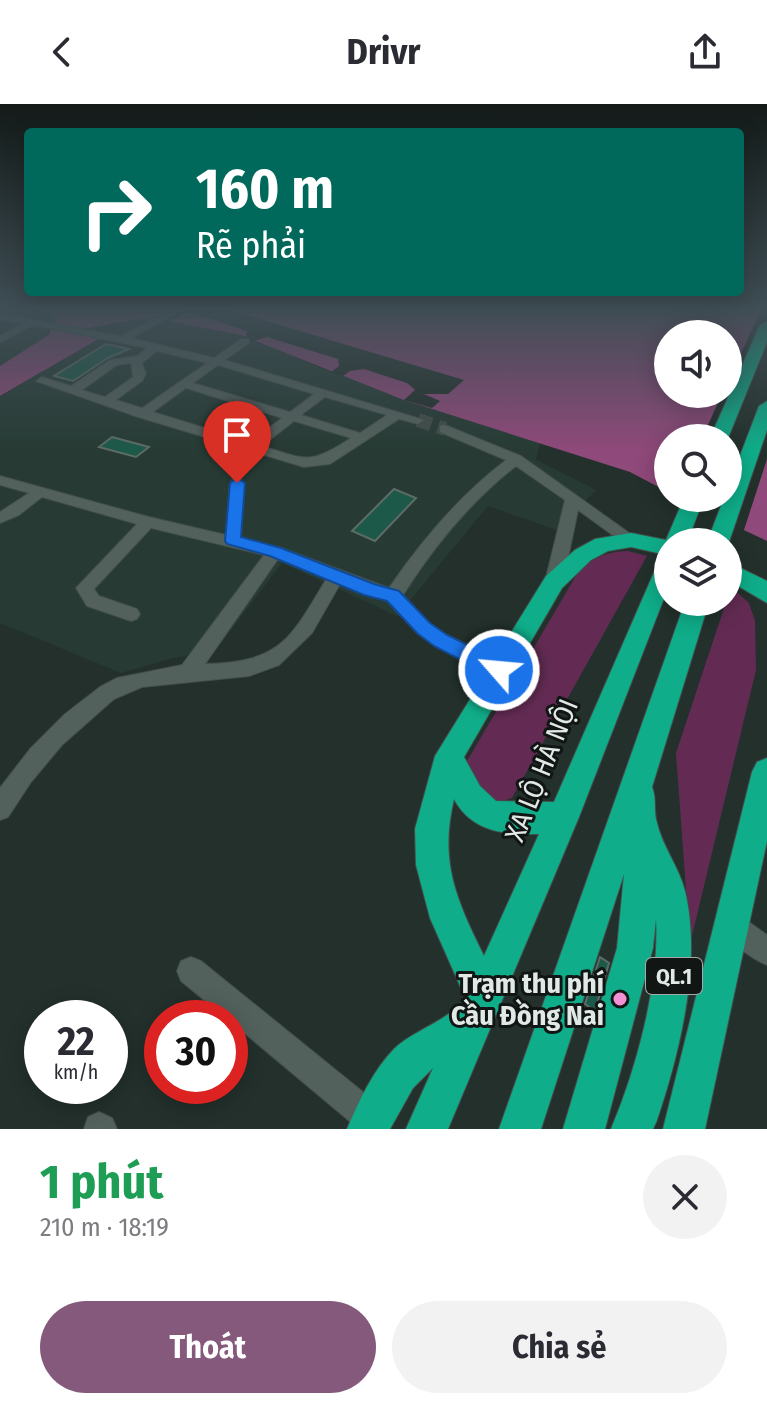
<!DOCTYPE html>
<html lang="vi">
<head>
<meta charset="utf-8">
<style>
	:root { --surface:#fff; --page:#f2f2f3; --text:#2b2b33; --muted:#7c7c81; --accent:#85597b }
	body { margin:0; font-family:"Fira Sans Condensed",sans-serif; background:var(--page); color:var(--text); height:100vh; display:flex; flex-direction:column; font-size:30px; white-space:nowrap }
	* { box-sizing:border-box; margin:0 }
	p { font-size:26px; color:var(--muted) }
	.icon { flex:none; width:44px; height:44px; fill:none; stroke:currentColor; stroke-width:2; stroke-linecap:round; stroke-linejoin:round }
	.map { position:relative; height:1025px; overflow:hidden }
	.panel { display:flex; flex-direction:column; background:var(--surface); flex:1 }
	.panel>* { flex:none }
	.guide { position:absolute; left:24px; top:24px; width:720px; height:168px; border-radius:8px; box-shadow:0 4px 20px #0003; background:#00695c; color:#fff; overflow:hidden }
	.controls { position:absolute; left:654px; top:216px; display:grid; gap:16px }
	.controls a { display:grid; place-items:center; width:88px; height:88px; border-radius:50%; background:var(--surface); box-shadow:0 4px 20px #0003; font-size:40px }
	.speed { position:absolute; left:24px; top:896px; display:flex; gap:16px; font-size:40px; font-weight:700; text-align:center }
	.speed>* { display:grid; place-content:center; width:104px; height:104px; border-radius:50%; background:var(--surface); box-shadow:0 4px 20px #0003; line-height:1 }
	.speed small { font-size:20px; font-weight:400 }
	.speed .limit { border:12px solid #d22; background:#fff; color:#111 }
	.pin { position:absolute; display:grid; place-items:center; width:68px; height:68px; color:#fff; margin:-82px -34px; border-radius:50% 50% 50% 0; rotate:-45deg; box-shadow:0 0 8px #0007 }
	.pin .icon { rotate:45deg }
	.me { position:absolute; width:88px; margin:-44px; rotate:297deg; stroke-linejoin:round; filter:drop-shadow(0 0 6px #0008) }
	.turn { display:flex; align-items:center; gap:28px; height:168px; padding:0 40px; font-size:36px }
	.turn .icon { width:104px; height:104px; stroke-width:2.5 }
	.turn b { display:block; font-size:56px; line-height:68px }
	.round { display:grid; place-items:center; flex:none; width:84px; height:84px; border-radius:42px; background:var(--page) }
	.headline { display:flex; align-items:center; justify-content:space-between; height:136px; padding:0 40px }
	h1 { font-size:48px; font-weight:700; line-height:60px; color:#1e9e55 }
	.cta { display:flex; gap:16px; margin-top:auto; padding:16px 40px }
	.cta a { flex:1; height:92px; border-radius:48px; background:var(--accent); color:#fff; font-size:32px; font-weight:700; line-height:92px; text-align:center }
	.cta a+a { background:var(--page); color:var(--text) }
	header { display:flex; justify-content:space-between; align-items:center; height:104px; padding:0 40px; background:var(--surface); font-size:36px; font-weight:700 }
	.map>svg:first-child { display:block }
	.built { fill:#273b34 }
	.green { fill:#632b53 }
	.water { fill:#8f497a; fill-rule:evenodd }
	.pier { fill:#23302b }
	.building { fill:#1c5948; stroke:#5d6b66; stroke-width:2 }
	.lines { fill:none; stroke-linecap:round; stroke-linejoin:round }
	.minor-tunnel { stroke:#404c47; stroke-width:14; stroke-dasharray:14 7; stroke-linecap:butt }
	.minor-casing { stroke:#434e4b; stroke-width:2 }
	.highway-casing { stroke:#434e4b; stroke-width:2 }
	.minor { fill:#53615c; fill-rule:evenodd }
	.highway { fill:#0fad89; fill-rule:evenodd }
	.route { fill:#1a73e8; stroke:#114b97; stroke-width:2 }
	.poi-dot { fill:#f491d4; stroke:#111614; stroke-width:3 }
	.labels { text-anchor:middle; stroke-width:6; stroke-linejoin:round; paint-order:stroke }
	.shield { fill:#111614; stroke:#a3aaa7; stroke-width:2 }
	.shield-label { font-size:22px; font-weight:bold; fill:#e1e9e6 }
	.near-street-label { font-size:28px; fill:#e1e9e6; stroke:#111614 }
	.near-poi-label { font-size:28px; font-weight:bold; fill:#e1e9e6; stroke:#111614; text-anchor:end }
</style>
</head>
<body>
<header><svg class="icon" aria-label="back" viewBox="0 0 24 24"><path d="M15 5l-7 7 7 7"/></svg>Drivr<svg class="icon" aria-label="share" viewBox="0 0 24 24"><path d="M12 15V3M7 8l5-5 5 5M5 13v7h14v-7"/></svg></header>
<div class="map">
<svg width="767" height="1025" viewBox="0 0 767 1025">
	<rect width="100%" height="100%" fill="#23302b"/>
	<polygon class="built" points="0,204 35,204 84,225 131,216 158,215 241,231 331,268 540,338 536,356 596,386 557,426 488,402 397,512 282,459 215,547 173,554 121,569 0,519 0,293 99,234 50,226 50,230 0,262"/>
	<g class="green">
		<path d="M 628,447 L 647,452 L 512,694 L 496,699 L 466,671 L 467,657 L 577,470 C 591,454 606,448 628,447 Z"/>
		<polygon points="731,483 749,499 755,517 756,566 690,840 676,649"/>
	</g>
	<g class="water">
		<path d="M 35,204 L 767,204 L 767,437 L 684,398 L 728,394 L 728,334 L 668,334 L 668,388 L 630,368 L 404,296 L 241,231 L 158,215 L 131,216 L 84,225 L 57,220 L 55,212 ZM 668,230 L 728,230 L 728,290 L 668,290 Z"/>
		<polygon points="50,225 100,234 0,292 0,262 50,230"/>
	</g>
	<g class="pier">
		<polygon points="169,204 223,204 464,276 448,290 424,290 440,297 432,304 404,296 415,286 407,279 364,265 350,267 343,272 331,268 339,262 338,255 267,233 253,237 245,235 247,227 189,208 171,217 158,215 167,210"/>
		<polygon points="762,204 767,204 767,355 743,429 682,402 674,394 728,394 728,334 702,334 722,290 728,290 728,277"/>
	</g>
	<g class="building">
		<polygon points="106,240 129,245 108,254 73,277 54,272"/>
		<polygon points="112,333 149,343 136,353 99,343"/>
		<polygon points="394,385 416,394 375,437 352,427"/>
		<polygon points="600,853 609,859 595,907 585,900"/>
	</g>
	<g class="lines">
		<polyline class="minor-tunnel" points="418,316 445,325"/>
		<g class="minor-casing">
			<g id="minor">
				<path d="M 174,204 L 186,204 L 132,234 L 214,254 L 241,235 L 249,235 L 249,239 L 225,256 L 424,316 L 418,320 L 399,315 L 330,360 L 304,363 L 138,313 L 36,277 L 42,273 L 71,282 L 110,256 L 137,252 L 147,244 L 33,221 L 0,239 L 0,232 L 22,220 L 0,216 L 0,210 L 121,232 ZM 157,247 L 207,259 L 142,304 L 116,296 L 142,277 L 146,270 L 142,259 ZM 131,259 L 133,273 L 105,293 L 82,286 L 117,261 ZM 218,261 L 314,290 L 290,308 L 193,279 ZM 186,284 L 282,314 L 250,338 L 153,308 ZM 325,293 L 387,311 L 360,329 L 301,311 ZM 294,317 L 351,334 C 309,361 307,356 262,342 Z"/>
				<path d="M 445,321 L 521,352 L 639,436 L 637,440 L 625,440 L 578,406 L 563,478 L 554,484 L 545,478 L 565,396 L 516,362 C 470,398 434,442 403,491 L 429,519 L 447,531 L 506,560 L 509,566 L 506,572 L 499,574 L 492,572 L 433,541 L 417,529 L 387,497 L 340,480 L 312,529 L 279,561 L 249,572 L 142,583 L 114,595 L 62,641 L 31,678 L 8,713 L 0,716 L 0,684 L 30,645 L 65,610 L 100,583 L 117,574 L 182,561 L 264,451 L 151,424 L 94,485 L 99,492 L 137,505 L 140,510 L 137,515 L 131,517 L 87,502 L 76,484 L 137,420 L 42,393 L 19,411 L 0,419 L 0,408 L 29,389 L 0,381 L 0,372 L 149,413 L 226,431 L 230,379 L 232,376 L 242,376 L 241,435 L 281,444 L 389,484 C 422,436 459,392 506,356 L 440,328 L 440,322 ZM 278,455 L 327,474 C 290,535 282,558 205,560 Z"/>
				<path d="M 732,806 L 767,831 L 767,861 C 750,854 726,836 719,819 L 723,810 Z"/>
				<polygon points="191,853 201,857 384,1005 389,1016 385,1025 359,1025 230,917 230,914 226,914 181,877 177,867 181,857"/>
				<polygon points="99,1008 112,1014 117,1025 84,1025 88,1013"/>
			</g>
		</g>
		<g class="highway-casing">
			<g id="highway">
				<polygon points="767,217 767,238 728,334 710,334 760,221"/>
				<polygon points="767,297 767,326 729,438 707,438 724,394 728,394 728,383 759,302"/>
				<path d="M 684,394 L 704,394 L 687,438 L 668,438 L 668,484 L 579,713 L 448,1025 L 406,1025 L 433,964 L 413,984 L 390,1025 L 347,1025 C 359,997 373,966 395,944 C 414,926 456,913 465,893 L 430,814 L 416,761 L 415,725 L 435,652 L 546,472 L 575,446 L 595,435 L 631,429 L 666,436 ZM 631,443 L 662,450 L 554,698 L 496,697 L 480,682 L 464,653 L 562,484 L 591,456 L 608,447 ZM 454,695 C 472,728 504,731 539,730 L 484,852 C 456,795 439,758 454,695 Z"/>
				<polygon points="728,458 767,477 767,499 728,476"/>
				<path d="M 685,498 L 709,498 L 652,683 C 657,695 653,706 657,719 C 662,742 679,763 685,787 C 702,857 680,948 657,1016 L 653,1025 L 611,1025 C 636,966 660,879 656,815 L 653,844 L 605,1025 L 563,1025 L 617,844 L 624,770 L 541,1025 L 499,1025 Z"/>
				<polygon points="767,654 767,737 705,1025 663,1025 752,668 757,658"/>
			</g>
		</g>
		<use href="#minor" class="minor"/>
		<use href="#highway" class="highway"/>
	</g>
	<linearGradient id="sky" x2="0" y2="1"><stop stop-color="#131a18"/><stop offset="0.59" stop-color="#3f4e55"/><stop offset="1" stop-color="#3f4e55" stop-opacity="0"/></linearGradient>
	<rect width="767" height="347" fill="url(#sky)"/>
	<polygon class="route" points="237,374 245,379 241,433 281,444 374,480 399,487 430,519 447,531 506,560 509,566 506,572 492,572 434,542 417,529 387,497 364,491 270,452 227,440 225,437 230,379"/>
	<circle class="poi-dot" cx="620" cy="895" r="8"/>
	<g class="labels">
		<rect class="shield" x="646" y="854" width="56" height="36" rx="6"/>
		<g class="shield-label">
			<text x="674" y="880">QL.1</text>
		</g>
		<g class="near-street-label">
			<text transform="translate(541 666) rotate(-68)" y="10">XA LỘ HÀ NỘI</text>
		</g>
		<g class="near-poi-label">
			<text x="604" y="889">Trạm thu phí<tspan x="604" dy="32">Cầu Đồng Nai</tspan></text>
		</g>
	</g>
</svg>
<div class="controls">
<a><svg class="icon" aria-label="sound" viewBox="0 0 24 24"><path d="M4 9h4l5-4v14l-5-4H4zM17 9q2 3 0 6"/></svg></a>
<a><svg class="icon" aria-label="search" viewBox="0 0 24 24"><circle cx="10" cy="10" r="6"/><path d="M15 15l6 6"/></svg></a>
<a><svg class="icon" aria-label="layers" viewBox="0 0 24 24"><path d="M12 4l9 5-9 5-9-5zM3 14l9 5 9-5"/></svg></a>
</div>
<div class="speed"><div>22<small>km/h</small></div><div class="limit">30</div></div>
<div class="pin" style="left:237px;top:379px;background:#d93025"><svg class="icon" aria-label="arrive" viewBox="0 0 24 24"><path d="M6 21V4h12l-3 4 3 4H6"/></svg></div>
<svg class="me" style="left:499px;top:566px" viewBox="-20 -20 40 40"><circle r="17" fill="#1a73e8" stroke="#fff" stroke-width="3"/><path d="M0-11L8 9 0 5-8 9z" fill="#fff"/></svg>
<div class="guide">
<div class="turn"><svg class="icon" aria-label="right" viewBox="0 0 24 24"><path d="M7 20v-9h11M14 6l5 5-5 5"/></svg><div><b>160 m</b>Rẽ phải</div></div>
</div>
</div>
<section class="panel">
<div class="headline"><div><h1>1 phút</h1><p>210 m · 18:19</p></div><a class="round"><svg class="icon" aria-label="close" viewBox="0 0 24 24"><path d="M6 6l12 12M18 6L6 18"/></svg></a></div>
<div class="cta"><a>Thoát</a><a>Chia sẻ</a></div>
</section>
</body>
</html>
